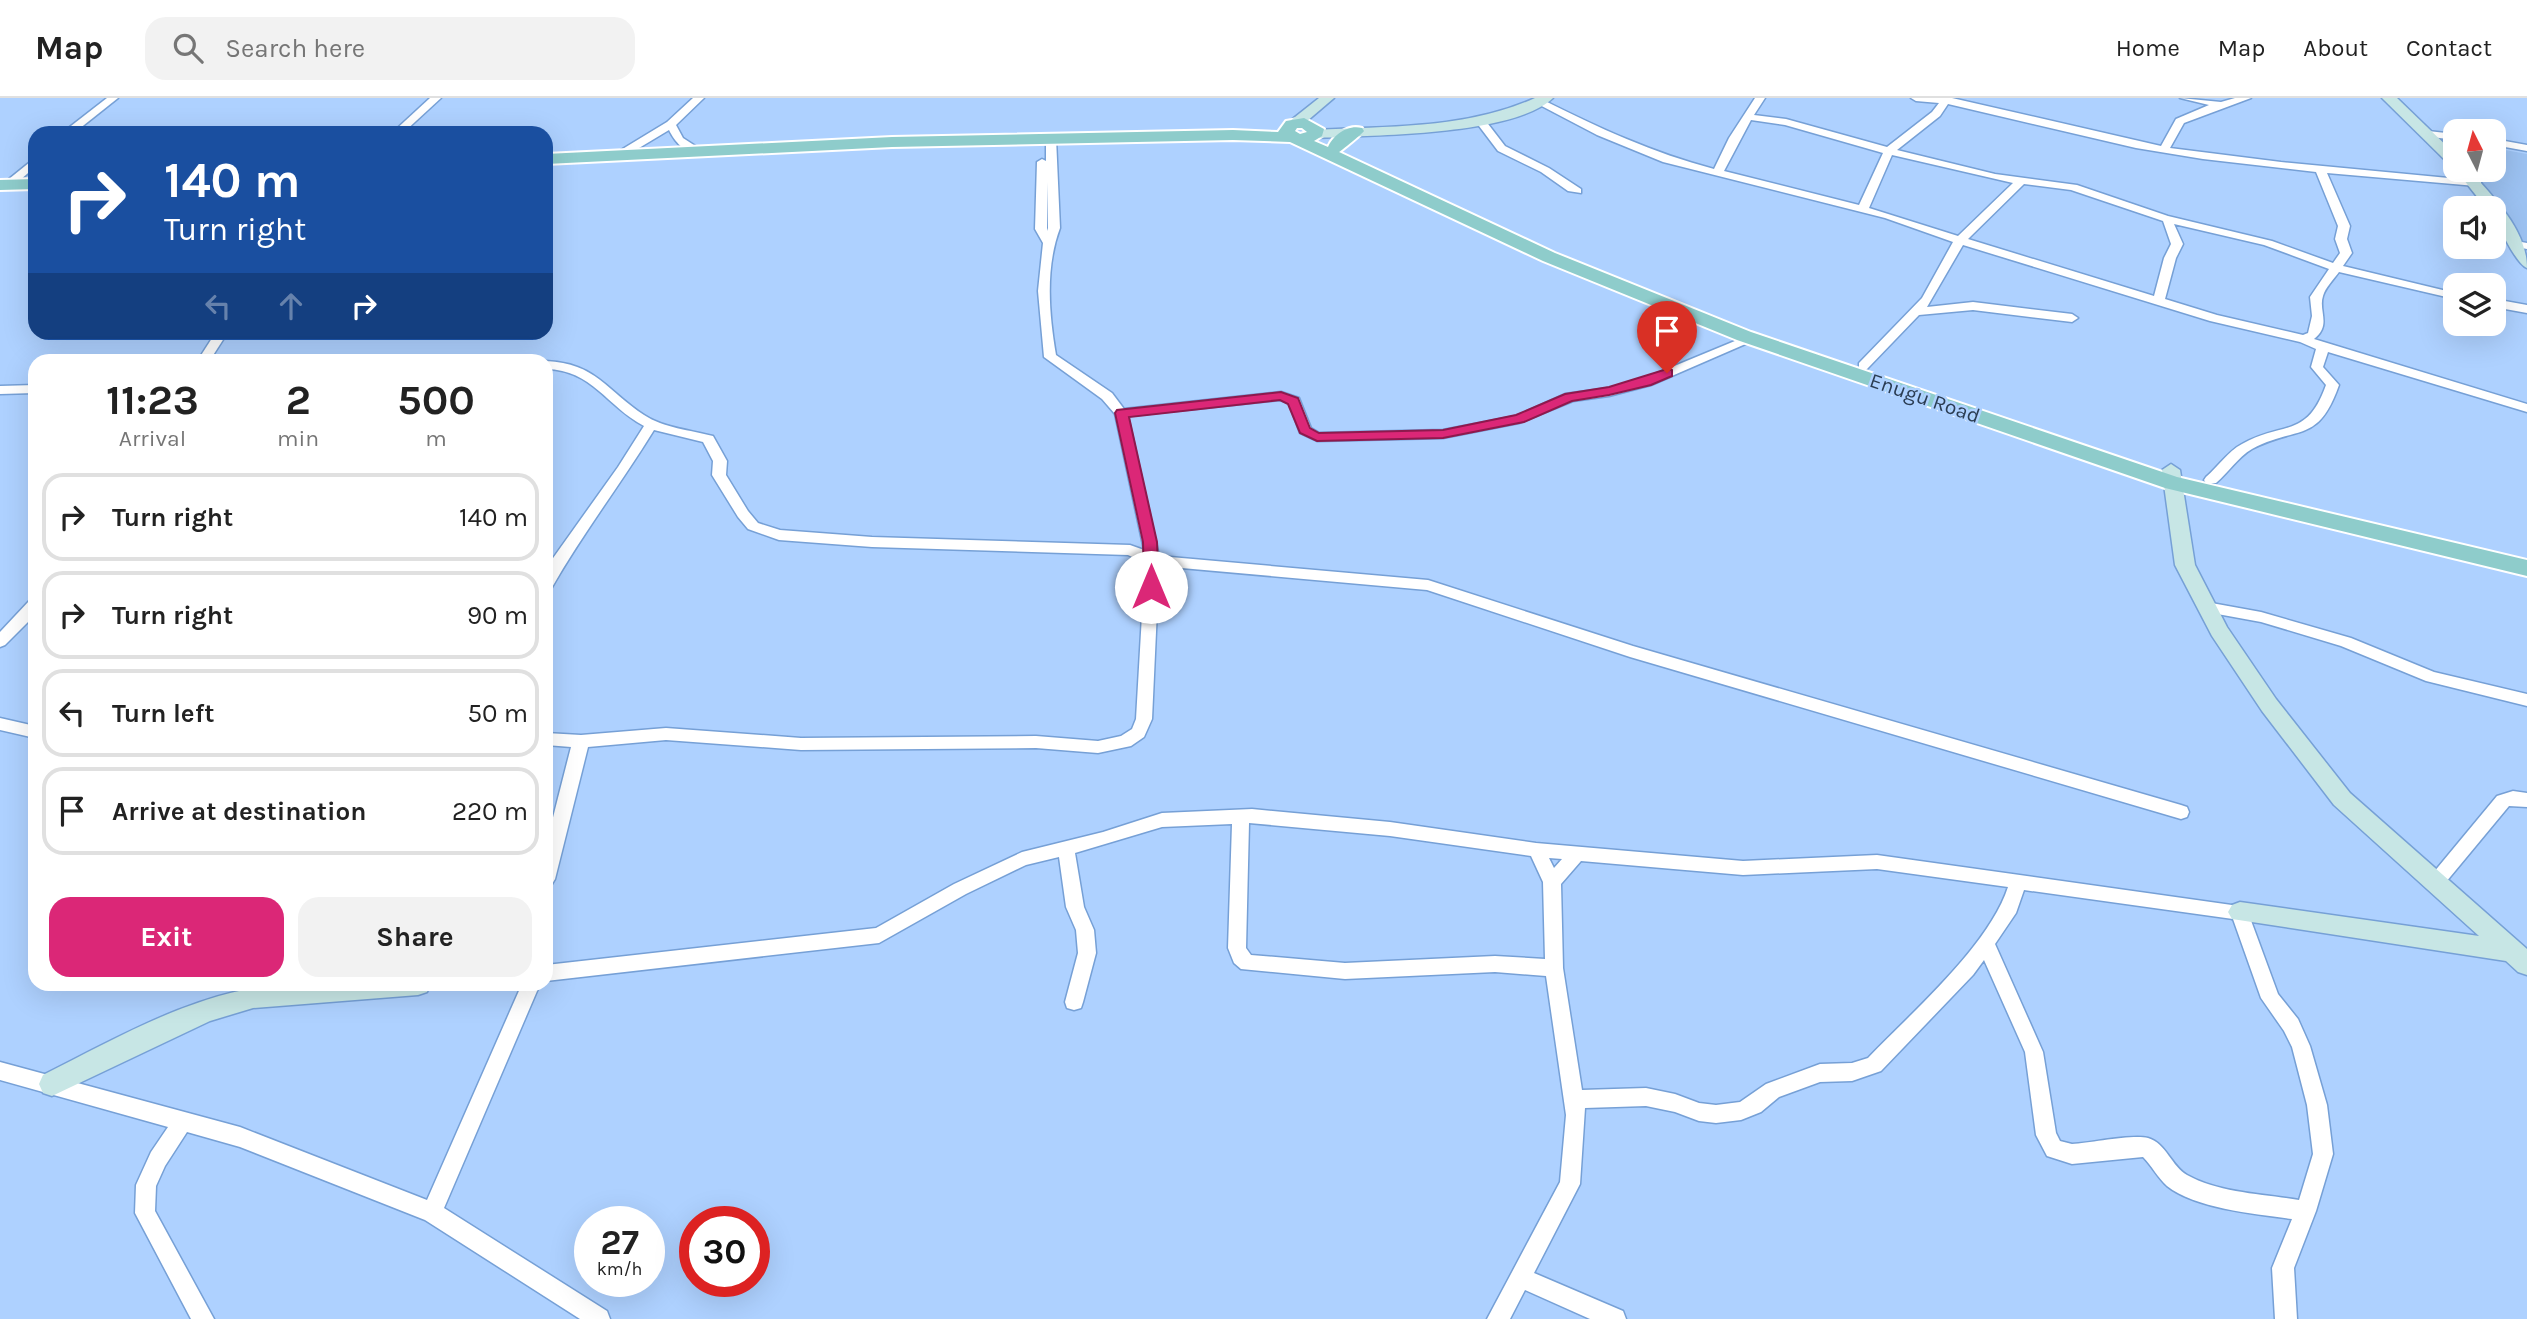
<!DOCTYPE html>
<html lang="en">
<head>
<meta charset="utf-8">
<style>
	:root { --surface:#fff; --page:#f2f2f2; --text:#222; --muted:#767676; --line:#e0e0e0; --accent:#db2777 }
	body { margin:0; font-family:Karla,sans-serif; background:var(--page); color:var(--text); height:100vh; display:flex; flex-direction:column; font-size:26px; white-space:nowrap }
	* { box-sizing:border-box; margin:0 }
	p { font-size:23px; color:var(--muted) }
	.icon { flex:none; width:38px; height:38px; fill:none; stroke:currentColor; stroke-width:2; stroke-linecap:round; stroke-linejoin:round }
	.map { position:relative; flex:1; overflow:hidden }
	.sheet { position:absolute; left:28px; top:256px; width:525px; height:637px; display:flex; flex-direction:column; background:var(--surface); border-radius:21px; box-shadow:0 7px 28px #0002 }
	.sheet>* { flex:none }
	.guide { position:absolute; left:28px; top:28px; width:525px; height:214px; border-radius:21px; box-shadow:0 7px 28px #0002; background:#1a4fa0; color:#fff; overflow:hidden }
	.needle { width:46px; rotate:354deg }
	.buttons { position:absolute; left:2443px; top:21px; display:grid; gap:14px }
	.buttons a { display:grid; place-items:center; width:63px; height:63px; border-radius:14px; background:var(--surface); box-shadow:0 7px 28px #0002; font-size:35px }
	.speed { position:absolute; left:574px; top:1108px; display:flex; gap:14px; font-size:35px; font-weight:700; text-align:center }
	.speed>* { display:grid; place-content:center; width:91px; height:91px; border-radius:50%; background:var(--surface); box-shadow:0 7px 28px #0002; line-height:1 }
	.speed small { font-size:18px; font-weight:400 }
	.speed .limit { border:10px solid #d22; background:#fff; color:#111 }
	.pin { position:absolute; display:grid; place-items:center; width:60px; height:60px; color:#fff; margin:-72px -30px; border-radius:50% 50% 50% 0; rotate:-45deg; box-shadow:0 0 7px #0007 }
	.pin .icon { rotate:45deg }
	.me { position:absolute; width:77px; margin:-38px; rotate:0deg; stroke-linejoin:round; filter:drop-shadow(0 0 5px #0008) }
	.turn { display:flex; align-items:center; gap:24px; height:147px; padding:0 21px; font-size:32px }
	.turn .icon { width:91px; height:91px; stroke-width:2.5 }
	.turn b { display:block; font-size:49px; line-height:60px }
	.lanes { display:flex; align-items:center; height:66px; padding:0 21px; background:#0003; justify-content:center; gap:35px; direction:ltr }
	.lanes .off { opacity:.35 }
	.eta { display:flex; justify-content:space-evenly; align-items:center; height:119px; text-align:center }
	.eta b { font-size:42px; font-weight:700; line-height:49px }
	.button { display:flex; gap:14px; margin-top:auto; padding:14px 21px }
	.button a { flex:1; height:80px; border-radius:21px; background:var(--accent); color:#fff; font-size:28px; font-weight:700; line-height:80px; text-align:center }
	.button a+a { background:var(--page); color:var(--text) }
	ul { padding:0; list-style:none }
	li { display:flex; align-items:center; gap:21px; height:88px; margin:0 14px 10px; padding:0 7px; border:4px solid var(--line); border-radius:21px }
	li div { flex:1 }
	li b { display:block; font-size:26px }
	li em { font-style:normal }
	header { display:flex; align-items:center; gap:42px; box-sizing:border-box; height:98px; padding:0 35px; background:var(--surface); border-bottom:2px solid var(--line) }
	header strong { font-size:33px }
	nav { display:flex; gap:38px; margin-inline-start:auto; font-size:24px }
	.search { width:490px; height:63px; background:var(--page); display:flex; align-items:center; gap:18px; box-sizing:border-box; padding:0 24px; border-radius:21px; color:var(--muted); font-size:26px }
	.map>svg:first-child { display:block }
	.built { fill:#9cc2f2 }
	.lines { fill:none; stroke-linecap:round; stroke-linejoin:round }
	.street-casing { stroke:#76a0d6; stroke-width:3 }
	.secondary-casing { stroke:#76a0d6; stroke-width:3 }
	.primary-casing { stroke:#fff; stroke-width:4 }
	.street { fill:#fff; fill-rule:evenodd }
	.secondary { fill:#c7e6e5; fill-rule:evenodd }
	.primary { fill:#8ecccb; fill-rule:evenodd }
	.route { fill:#db2777; stroke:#8e194d; stroke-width:2 }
	.labels { text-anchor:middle; stroke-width:5; stroke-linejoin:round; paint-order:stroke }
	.street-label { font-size:21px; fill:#2b3d53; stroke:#aed1ff }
</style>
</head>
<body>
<header>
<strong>Map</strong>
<div class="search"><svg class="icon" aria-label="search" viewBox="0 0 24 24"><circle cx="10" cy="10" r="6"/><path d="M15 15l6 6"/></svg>Search here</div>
<nav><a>Home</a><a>Map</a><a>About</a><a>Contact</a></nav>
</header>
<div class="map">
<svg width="2527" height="1221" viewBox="0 0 2527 1221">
	<rect width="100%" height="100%" fill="#aed1ff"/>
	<polygon class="built" points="2494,50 2527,56 2527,152 2503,110 2470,72 2494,72"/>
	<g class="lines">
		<g class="street-casing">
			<g id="street">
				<polygon points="107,0 118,0 74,35 62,35"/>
				<polygon points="430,0 441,0 403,35 392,35"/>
				<path d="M 693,0 L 704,0 L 676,27 L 683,40 L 700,51 L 700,55 C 685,56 675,44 669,32 L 624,59 L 616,59 L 616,55 L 667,24 Z"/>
				<path d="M 1755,0 L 1765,0 L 1754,17 L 1786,21 L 1887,49 L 1932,14 L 1939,5 L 1916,3 L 1911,0 L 1952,0 L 2161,48 L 2176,21 L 2209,7 L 2180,0 L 2221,4 L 2235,0 L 2251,0 L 2184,25 L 2170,50 L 2281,64 L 2480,83 L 2481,85 L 2476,88 L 2327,75 L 2350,128 L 2347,141 L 2352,155 L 2343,168 L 2455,195 L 2455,201 L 2339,174 C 2334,181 2325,190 2323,198 C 2318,213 2332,227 2314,241 L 2527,306 L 2527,314 L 2328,254 L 2323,269 L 2339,287 C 2318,347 2297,327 2252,351 C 2238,359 2228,375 2216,385 L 2206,385 L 2204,382 L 2206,379 C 2218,369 2228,353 2242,346 C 2283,323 2307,341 2326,287 L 2311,269 L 2316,251 L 2300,244 L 2210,223 L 1963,147 L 1927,209 L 1973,204 L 2072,216 L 2078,220 L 2072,224 L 1973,212 L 1919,217 L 1867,271 L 1859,271 L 1859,265 L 1922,200 L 1953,144 L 1885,120 L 1663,64 L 1597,37 L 1534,4 L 1543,2 C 1599,30 1653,55 1714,71 L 1729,40 ZM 1948,6 L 2136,50 L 2203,61 L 2316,74 L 2338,128 L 2335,141 L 2340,155 L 2333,165 L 2272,143 L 2168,118 L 2077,87 L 1995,76 L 1897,52 L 1940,18 ZM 1751,22 L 1785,27 L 1883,55 L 1859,107 L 1724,73 ZM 1892,57 L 2013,85 L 1958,138 L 1869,110 ZM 2024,86 L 2071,92 L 2163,123 L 2171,146 L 2164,160 L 2154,198 L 1968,141 ZM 2174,126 L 2264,147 L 2329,171 L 2310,199 L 2312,218 L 2308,235 L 2303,237 L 2217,217 L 2165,201 L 2176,160 L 2183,146 Z"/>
				<polygon points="1477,22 1485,22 1505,48 1549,70 1581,91 1581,95 1568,93 1541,74 1498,53 1476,24"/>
				<polygon points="2428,33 2455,36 2455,42 2424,38 2424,34"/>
				<path d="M 1051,37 L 1056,40 L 1060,130 C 1045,170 1049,216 1056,257 L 1112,295 L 1124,311 L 1281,294 L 1299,300 L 1311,330 L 1319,335 L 1443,332 L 1516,318 L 1565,296 L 1609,290 L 1643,281 L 1747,238 L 1751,237 L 1757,241 L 1651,287 L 1609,298 L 1573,303 L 1519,325 L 1443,340 L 1317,343 L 1300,335 L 1289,305 L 1280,302 L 1128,318 L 1159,458 L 1428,482 L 1633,548 L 2181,707 L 2187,709 L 2189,714 L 2187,719 L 2181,721 L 1630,559 L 1427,492 L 1159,468 L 1152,621 L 1144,639 L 1131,648 L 1098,655 L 1036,650 L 801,652 L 666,642 L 588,649 L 555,781 L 552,786 L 546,788 L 546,747 L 571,649 L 546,647 L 546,635 L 581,637 L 666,630 L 801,640 L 1036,638 L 1098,643 L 1121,638 L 1132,631 L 1136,621 L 1145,465 L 1128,457 L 872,449 L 779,442 L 748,431 L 738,419 L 712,377 L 713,363 L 703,344 L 654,332 C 621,386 582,436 551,491 L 546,492 L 546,473 L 551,463 L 618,369 L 644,328 C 606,308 593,272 546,271 L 546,263 C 596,265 607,293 644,317 C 664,330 690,332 713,338 L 727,363 L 726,377 L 748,413 L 758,425 L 780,432 L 872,439 L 1130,447 L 1144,452 L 1115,316 L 1102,301 L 1044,259 L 1038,193 L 1043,145 L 1035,131 L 1037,64 L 1042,61 L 1046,63 L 1046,40 ZM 1047,84 L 1048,130 L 1047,133 Z"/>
				<polygon points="2494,41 2527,47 2527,53 2494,47"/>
				<polygon points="35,60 35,69 12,89 4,89 4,85"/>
				<polygon points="2516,143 2527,145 2527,151 2512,148 2512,144"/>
				<polygon points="2494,201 2527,207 2527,215 2494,209"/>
				<polygon points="216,234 228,234 210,262 198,262"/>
				<polygon points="35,287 35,295 0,296 0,288"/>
				<polygon points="35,501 35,517 5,547 0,549 0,534 30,502"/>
				<polygon points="2206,504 2261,514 2351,540 2434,574 2527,596 2527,608 2426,583 2341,548 2261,524 2201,513 2199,509"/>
				<polygon points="0,620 35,628 35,640 0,632"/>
				<polygon points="2513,693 2527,695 2527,709 2509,708 2441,790 2435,792 2429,790 2426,785 2429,780 2497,698"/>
				<path d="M 1252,711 L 1390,724 L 1536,745 L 1743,763 L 1877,757 L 2246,809 L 2278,896 L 2298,921 L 2310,948 L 2327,1007 L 2333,1056 L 2316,1113 L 2294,1170 L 2297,1221 L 2275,1221 L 2272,1170 L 2292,1121 C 2257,1116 2196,1111 2167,1088 C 2158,1080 2152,1068 2143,1059 L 2072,1066 L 2047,1058 L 2036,1037 L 2025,954 L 1984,862 L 1973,877 L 1881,973 L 1852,983 L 1820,984 L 1779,999 L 1761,1014 L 1741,1022 L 1716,1025 L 1699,1023 L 1675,1014 L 1646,1008 L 1585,1010 L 1580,1086 L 1534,1175 L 1623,1213 L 1626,1221 L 1590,1221 L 1525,1192 L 1510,1221 L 1487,1221 L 1560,1084 L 1566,1017 L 1546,878 L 1495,874 L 1345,881 L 1241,871 L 1234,865 L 1228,850 L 1232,726 L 1162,729 L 1075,755 L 1084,809 L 1094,832 L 1096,855 L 1083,904 L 1081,910 L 1074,912 L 1067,910 L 1065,904 L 1078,855 L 1076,832 L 1066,809 L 1059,759 L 1026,767 L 966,796 L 879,845 L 546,883 L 546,867 L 876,830 L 954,786 L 1022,754 L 1103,734 L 1162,715 ZM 1249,725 L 1390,738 L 1531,758 L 1543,784 L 1545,861 L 1495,858 L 1345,865 L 1251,857 L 1246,850 ZM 1549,760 L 1562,761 L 1554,770 ZM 1581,763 L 1743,777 L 1877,771 L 2008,789 C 1989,848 1911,915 1868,960 L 1852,965 L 1820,966 L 1766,986 L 1740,1004 L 1716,1007 L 1699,1005 L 1675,996 L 1646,990 L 1582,992 L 1563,870 L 1561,786 ZM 2024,792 L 2233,821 L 2261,900 L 2284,933 L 2292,949 L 2307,1007 L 2313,1056 L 2299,1102 C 2264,1096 2219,1095 2187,1077 C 2172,1069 2166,1045 2148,1040 C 2133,1036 2090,1045 2072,1046 L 2060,1043 L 2056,1035 L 2043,954 L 1995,846 L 2016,815 Z"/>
				<polygon points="522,886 540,886 444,1110 607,1213 610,1221 580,1221 425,1122 240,1049 187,1034 165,1068 156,1088 155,1113 214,1221 191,1221 135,1115 136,1087 151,1054 168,1029 0,982 0,964 240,1029 427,1102"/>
			</g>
		</g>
		<g class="secondary-casing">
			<g id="secondary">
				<polygon points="1319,0 1334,0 1300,29 1290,29 1290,23"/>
				<path d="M 1535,0 L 1553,0 C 1513,38 1371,37 1316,40 L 1309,36 L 1316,32 C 1390,28 1466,31 1535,0 Z"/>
				<polygon points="2382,0 2397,0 2455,56 2455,68 2450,67"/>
				<path d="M 2456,72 L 2470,72 C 2493,100 2527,131 2527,170 C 2516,166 2494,122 2494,110 L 2486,110 Z"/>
				<polygon points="2171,366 2180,372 2195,467 2227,529 2276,601 2350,695 2527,851 2527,877 2518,874 2506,863 2232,821 2228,814 2232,807 2240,804 2479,838 2334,707 2262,613 2212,538 2175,467 2162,372"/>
				<path d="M 284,886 L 430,886 L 427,894 L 418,897 L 253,910 L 210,923 L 52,998 L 43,995 L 39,986 L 43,977 C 119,939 198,892 284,886 Z"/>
			</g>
		</g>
		<g class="primary-casing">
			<g id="primary">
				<path d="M 1304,20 L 1324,31 L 1322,38 L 1314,43 L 1328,49 C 1333,37 1348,26 1362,30 L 1364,33 C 1362,36 1341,53 1339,54 L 1555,155 L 1751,234 L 2177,379 L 2527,462 L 2527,478 L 2165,390 L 1737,242 L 1543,163 L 1290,44 L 1233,42 L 892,49 L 546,66 L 546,56 L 892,39 L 1233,32 L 1278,34 L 1286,23 ZM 1297,30 L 1302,30 L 1307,34 L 1300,36 L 1295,33 Z"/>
				<polygon points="35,81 35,91 0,92 0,82"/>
			</g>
		</g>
		<use href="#street" class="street"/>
		<use href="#secondary" class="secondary"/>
		<use href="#primary" class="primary"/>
	</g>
	<polygon class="route" points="1667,271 1672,272 1672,278 1651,287 1609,297 1572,303 1524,324 1443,340 1317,343 1300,335 1288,306 1280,302 1129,319 1157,444 1159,489 1151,494 1144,489 1143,444 1115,315 1117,312 1281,294 1298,300 1310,330 1319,335 1443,332 1516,317 1565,296 1609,289"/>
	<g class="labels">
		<g class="street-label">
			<text transform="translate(1925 300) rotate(19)" y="7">Enugu Road</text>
		</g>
	</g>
</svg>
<div class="buttons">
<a><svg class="needle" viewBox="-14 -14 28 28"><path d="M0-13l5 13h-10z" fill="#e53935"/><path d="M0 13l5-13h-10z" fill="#767676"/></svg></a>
<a><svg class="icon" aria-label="sound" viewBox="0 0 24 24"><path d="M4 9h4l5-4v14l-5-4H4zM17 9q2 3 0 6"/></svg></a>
<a><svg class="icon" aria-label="layers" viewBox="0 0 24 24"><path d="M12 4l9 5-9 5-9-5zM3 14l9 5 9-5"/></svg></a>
</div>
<div class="speed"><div>27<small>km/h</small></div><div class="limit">30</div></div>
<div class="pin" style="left:1667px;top:275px;background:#d93025"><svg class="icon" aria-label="arrive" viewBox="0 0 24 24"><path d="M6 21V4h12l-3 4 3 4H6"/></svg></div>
<svg class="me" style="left:1151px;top:489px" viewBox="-20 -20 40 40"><circle r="19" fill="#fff"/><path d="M0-13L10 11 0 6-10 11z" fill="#db2777"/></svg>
<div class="guide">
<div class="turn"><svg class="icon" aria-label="right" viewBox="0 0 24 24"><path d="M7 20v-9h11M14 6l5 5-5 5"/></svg><div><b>140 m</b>Turn right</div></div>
<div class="lanes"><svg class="icon off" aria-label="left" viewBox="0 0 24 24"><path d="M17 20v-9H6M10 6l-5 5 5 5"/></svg><svg class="icon off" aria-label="ahead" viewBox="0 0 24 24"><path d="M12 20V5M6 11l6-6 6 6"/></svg><svg class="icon" aria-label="right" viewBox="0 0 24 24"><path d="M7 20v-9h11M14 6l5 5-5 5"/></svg></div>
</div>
<section class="sheet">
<div class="eta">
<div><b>11:23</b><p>Arrival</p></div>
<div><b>2</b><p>min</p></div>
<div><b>500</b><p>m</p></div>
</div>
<ul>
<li><svg class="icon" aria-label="right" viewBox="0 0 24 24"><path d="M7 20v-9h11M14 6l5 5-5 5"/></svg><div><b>Turn right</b></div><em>140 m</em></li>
<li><svg class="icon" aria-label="right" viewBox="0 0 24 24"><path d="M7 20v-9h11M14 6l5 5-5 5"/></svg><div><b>Turn right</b></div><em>90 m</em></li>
<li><svg class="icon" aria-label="left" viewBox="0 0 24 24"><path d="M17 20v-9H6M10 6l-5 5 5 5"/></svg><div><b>Turn left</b></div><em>50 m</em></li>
<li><svg class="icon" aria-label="arrive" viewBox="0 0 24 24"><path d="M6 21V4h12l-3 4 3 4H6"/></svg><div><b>Arrive at destination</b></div><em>220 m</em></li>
</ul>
<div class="button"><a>Exit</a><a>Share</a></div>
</section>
</div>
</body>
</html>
